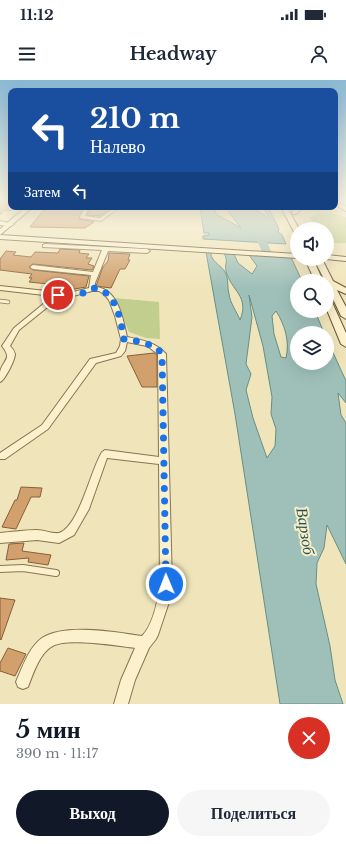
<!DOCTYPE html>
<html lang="ru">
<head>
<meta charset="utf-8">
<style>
	:root { --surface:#fff; --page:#f6f6f7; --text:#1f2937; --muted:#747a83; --accent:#111827 }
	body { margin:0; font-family:"Libre Baskerville",serif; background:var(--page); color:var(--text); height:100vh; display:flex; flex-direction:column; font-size:15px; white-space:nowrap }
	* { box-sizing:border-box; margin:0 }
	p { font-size:13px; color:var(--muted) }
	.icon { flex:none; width:22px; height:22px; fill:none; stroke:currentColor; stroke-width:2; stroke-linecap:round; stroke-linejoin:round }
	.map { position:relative; height:624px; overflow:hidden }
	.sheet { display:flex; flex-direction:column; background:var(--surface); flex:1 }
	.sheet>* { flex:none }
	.top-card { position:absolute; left:8px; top:8px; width:330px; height:122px; border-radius:8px; box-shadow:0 4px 16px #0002; background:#1a4fa0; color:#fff; overflow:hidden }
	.controls { position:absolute; left:290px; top:142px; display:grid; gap:8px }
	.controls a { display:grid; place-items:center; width:44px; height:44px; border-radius:50%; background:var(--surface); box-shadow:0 4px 16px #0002; font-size:20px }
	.pin { position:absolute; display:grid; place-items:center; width:34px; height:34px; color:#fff; margin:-17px; border:2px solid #fff; border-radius:50%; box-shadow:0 1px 4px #0007 }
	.me { position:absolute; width:44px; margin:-22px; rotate:359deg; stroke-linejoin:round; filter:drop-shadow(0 0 3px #0008) }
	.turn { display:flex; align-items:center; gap:14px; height:84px; padding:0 16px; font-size:18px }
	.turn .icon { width:52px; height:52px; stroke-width:2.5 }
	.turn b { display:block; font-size:28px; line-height:34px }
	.then { display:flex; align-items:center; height:38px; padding:0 16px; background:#0003; gap:8px; font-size:15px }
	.round { display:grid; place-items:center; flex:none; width:42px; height:42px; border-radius:21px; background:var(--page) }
	.summary { display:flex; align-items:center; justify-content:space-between; height:68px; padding:0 16px }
	h1 { font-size:24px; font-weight:700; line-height:30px; color:var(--accent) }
	.primary-button { display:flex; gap:8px; margin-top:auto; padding:8px 16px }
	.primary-button a { flex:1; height:46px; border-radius:24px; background:var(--accent); color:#fff; font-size:16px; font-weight:700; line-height:46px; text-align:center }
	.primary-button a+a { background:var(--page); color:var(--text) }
	.status { display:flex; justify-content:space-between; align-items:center; height:28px; padding:0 20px; background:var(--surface); direction:ltr }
	.status svg { height:11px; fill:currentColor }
	header { display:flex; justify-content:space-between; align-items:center; height:52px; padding:0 16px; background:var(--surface); font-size:18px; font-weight:700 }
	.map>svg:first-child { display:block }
	.green { fill:#c1ce8d }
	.water { fill:#9fc0b9; stroke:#668e87; fill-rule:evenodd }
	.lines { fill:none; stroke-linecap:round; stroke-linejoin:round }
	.river { fill:#9fc0b9; fill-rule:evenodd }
	.building { fill:#d1a06d; stroke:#885f38 }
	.service-far1-casing { stroke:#877453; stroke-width:4.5 }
	.service-casing { stroke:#877453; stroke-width:8 }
	.minor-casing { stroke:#877453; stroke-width:2 }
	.tertiary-casing { stroke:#877453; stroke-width:2 }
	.secondary-casing { stroke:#695537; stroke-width:2 }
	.service-far1 { stroke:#fbf1cd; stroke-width:3 }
	.service { stroke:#fbf1cd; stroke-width:6 }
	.minor { fill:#fbf1cd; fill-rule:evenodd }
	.tertiary { fill:#fbf1cd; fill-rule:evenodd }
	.secondary { fill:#fbf1cd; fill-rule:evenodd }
	.route { stroke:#1a73e8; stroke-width:7; stroke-dasharray:0 12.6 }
	.labels { text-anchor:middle; stroke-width:4; stroke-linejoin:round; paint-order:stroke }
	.near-water-label { font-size:16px; font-style:italic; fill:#275556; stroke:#f7eec9 }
</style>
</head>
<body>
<div class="status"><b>11:12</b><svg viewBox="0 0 49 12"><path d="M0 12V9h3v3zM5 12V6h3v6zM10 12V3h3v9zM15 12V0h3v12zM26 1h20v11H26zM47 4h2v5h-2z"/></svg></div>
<header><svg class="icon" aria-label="menu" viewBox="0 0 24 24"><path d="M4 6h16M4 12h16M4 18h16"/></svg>Headway<svg class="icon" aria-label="person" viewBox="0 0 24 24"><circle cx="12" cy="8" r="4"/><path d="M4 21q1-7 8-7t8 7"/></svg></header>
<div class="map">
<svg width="346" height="624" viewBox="0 0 346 624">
	<rect width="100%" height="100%" fill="#f0e5ba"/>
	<g class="green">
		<polygon points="330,133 346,137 346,163 327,163 327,149 317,149 310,138 315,134"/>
		<polygon points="114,218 159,222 160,259 146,258 129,252"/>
	</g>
	<g class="water">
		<path d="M 200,127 L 214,127 L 216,134 L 241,148 L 225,127 C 242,127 253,126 267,137 L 268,135 L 263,127 L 268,127 L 279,149 L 278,152 L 282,155 L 286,164 L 203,159 L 203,156 L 209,155 L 209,153 L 204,153 Z"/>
		<path d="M 206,172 L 211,172 C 210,181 221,185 225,192 C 229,200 227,206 229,214 C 230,223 237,232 240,240 C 250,216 231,211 226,191 C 224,184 229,182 224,173 L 234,174 L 238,183 L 252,194 L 257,186 L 249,175 L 291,177 L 302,201 L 297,201 L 297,231 L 315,231 L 324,253 L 297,253 L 297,283 L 327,283 L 327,257 L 331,258 L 332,263 L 330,266 L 346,301 L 346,323 L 338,313 L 341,335 L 346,343 L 346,484 L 327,445 L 324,468 L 317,483 L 316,504 L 330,566 L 335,600 L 343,624 L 280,624 L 235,334 ZM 249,215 L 263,266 L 272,317 L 271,334 L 276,349 L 275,366 L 267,378 L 253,338 L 246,310 L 251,294 L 246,284 L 252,237 ZM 276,231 C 285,245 290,262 286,278 L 281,277 L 274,254 L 272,236 Z"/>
	</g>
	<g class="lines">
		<polygon class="river" points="234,127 243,127 254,135 280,190 279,192 271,192 270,190 247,138"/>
	</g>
	<g class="building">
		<polygon points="0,121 11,121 11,131 5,130 0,135"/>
		<polygon points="46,127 83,127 79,139 94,142 85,148 30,147"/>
		<polygon points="90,127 112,127 100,136 87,135"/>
		<polygon points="60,169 80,170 79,173 89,174 86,178 92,178 88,184 94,186 92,190 33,184 29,187 33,190 89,196 86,207 63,211 67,206 29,202 32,198 29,198 32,194 0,190 0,179 6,171 16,172 13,175 31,177 35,172 58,173"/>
		<polygon points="109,173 130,174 128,180 130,180 125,189 120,189 111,208 96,206 103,187 108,181"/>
		<polygon points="154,273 157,275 157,307 142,307 127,276"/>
		<polygon points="21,407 42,408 40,417 31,417 16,449 2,447 15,420 17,420"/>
		<polygon points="24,463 22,471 51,475 48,485 28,482 29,478 6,480 9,464"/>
		<polygon points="0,518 15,520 1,560 0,559"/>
		<polygon points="8,568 26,574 15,596 0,591 0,583"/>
	</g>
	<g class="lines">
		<g class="service-far1-casing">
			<polyline id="service-far1" points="0,221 8,222"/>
		</g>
		<g class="service-casing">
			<polyline id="service" points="0,489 23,488 56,493"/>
		</g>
		<g class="minor-casing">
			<g id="minor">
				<polygon points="85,127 89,127 85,136 100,138 115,127 120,127 101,141 80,138 80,137"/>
				<path d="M 45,164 L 147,169 L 150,171 L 147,173 L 108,171 L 95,203 L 95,207 C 118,208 123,239 127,257 C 141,260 156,262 166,274 L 172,504 L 170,519 L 158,555 L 156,559 L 149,568 L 135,600 L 128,624 L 114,624 L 121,600 L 135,568 C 118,566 65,557 51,567 C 39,575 33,594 28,607 L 23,609 L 18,607 L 16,602 C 22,588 29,567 42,558 C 64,543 116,552 142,556 C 153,545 158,520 160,504 L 159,384 L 107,378 L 89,429 L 74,455 L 59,463 L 37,460 L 0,463 L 0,453 C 12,452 25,450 37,450 C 44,450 53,454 59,453 C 79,447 91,389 102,372 L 105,370 L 159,377 L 158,274 L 147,266 L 127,262 L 125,271 L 121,276 L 96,283 L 48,349 L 5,379 L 0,379 L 0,373 L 42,345 L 90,279 L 116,273 L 120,266 L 121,259 L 115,236 L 109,220 L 104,214 L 99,211 L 92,211 L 73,216 L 60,217 L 19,250 L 10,266 C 12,268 14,270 15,274 C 15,280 5,300 0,302 C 0,299 0,295 0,292 C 3,279 13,280 2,266 L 14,248 L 53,216 L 0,210 L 0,206 L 65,213 L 73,212 L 89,208 L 91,195 L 33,189 L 30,187 L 33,185 L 93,192 L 102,170 L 43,167 L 43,165 Z"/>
			</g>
		</g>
		<g class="tertiary-casing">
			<polygon id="tertiary" points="0,141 14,144 11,146 0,145"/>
		</g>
		<g class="secondary-casing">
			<g id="secondary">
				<polygon points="335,121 346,126 346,131 335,125"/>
				<polygon points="26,127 33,127 0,155 297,174 297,178 0,159 0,149"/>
				<polygon points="281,127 287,127 299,149 297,149 297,154 294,152"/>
				<polygon points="297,127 304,127 296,134 292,134 292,132"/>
				<polygon points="327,175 346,177 346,181 326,179"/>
				<polygon points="305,179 313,179 323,201 315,201"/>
				<polygon points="314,179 322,179 333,201 346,208 346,214 337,210 346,227 346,239 341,236 327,206 327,201 325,201"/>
				<polygon points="327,217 331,220 346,253 346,267 341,264 327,230"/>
			</g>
		</g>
		<use href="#service-far1" class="service-far1"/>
		<use href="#service" class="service"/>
		<use href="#minor" class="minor"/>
		<use href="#tertiary" class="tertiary"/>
		<use href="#secondary" class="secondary"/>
	</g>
	<linearGradient id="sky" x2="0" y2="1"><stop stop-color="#8bb9d5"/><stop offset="0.58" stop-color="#f8f3e0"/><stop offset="1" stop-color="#f8f3e0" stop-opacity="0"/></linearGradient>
	<rect width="346" height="208" fill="url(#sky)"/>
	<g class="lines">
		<path class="route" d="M 58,215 L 81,214 L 92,208 C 117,210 120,239 124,259 C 137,261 154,263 162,274 L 166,504"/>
	</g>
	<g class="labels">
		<g class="near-water-label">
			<text transform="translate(306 451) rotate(81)" y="6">Варзоб</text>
		</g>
	</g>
</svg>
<div class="controls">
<a><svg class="icon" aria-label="sound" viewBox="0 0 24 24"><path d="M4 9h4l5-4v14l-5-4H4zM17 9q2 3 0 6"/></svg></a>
<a><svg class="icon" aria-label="search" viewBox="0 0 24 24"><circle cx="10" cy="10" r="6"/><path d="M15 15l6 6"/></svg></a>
<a><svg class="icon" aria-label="layers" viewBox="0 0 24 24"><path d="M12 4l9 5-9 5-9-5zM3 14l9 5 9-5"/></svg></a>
</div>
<div class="pin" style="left:58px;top:215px;background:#d93025"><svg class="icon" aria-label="arrive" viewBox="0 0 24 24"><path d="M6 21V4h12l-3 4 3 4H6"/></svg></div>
<svg class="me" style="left:166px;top:504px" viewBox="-20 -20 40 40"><circle r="17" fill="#1a73e8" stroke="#fff" stroke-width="3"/><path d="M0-11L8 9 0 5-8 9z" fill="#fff"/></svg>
<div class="top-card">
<div class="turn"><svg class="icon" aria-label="left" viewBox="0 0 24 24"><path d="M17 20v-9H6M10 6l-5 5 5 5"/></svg><div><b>210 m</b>Налево</div></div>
<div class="then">Затем<svg class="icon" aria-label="left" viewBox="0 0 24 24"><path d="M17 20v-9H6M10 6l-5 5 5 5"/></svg></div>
</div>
</div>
<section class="sheet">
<div class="summary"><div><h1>5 мин</h1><p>390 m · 11:17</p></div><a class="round" style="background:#d93025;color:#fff"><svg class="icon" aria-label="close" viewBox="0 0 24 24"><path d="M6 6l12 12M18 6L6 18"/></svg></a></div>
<div class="primary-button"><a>Выход</a><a>Поделиться</a></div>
</section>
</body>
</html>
